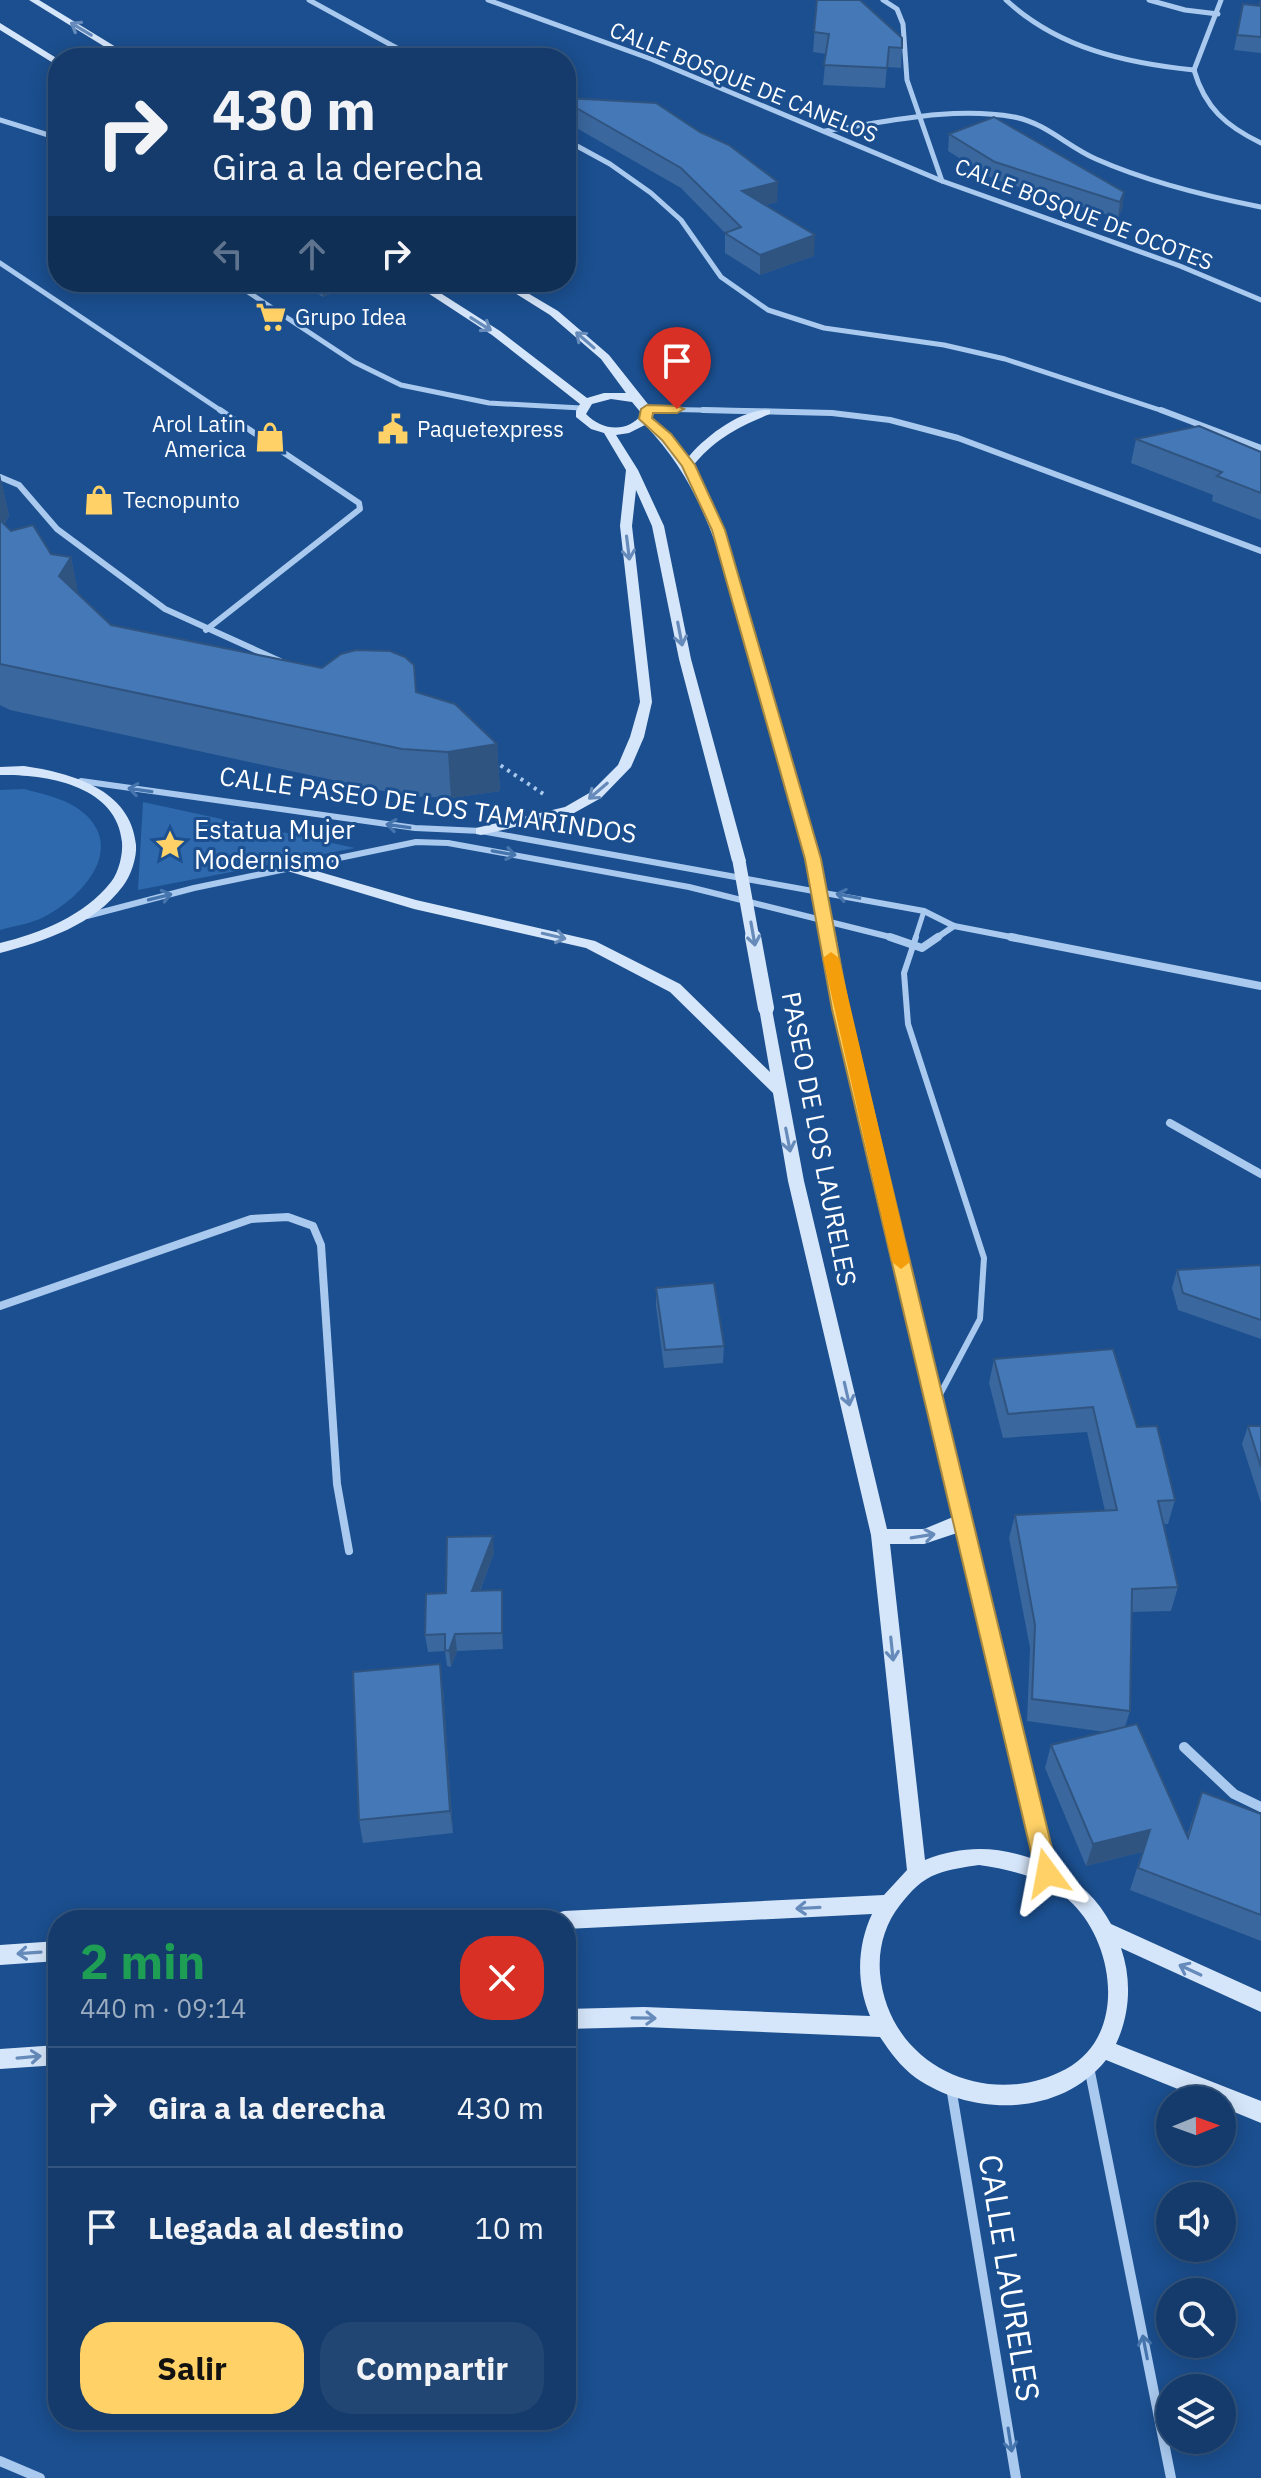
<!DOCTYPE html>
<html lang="es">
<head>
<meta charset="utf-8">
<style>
	:root { --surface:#143b6b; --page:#214673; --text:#f1f3f6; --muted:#9dadc1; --line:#33557e; --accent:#ffd166 }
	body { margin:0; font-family:"IBM Plex Sans",sans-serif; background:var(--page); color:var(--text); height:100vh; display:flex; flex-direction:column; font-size:30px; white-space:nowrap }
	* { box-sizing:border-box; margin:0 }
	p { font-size:26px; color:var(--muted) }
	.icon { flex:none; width:44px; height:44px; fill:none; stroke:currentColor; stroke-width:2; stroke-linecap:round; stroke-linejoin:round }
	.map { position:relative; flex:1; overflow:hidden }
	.side { position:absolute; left:48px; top:1910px; width:528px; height:520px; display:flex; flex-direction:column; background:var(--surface); border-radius:32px; box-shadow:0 4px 20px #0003,0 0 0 2px var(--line) }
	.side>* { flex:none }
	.hud { position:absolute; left:48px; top:48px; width:528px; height:244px; border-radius:32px; box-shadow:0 4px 20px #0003,0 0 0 2px var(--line); background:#143b6b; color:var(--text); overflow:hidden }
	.needle { width:52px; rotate:89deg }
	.fabs { position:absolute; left:1156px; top:2086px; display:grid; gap:16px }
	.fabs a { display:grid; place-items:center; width:80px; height:80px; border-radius:50%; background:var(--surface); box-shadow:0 4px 20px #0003,0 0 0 2px var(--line); font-size:40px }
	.pin { position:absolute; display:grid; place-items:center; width:68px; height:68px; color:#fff; margin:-82px -34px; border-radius:50% 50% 50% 0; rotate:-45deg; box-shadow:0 0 8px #0007 }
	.pin .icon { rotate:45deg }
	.me { position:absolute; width:88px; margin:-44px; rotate:347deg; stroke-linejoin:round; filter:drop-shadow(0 0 6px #0008) }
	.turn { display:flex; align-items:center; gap:28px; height:168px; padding:0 32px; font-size:36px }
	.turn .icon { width:104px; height:104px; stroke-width:2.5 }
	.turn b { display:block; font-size:56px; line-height:68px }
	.lanes { display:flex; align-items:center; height:76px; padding:0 32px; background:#0003; justify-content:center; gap:40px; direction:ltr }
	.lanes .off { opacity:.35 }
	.round { display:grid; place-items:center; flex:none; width:84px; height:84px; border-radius:32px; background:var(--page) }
	.summary { display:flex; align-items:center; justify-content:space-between; height:136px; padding:0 32px }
	h1 { font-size:48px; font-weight:700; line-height:60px; color:#1e9e55 }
	.button { display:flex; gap:16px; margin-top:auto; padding:16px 32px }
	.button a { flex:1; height:92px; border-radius:32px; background:var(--accent); color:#111; font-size:32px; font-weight:700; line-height:92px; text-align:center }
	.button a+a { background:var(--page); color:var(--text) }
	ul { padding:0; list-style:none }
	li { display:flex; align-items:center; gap:24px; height:120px; padding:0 32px; border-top:2px solid var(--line) }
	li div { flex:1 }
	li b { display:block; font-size:30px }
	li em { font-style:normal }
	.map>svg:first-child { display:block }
	.green { fill:#2e69ad }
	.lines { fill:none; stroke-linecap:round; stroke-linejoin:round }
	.path { stroke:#a9c9ee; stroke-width:4; stroke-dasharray:3 5; stroke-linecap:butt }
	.lane-far1 { stroke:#a9c9ee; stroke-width:5 }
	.lane { stroke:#a9c9ee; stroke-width:6 }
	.street-far3 { stroke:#a9c9ee; stroke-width:5 }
	.street-far2 { stroke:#a9c9ee; stroke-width:6 }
	.street-far1 { stroke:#a9c9ee; stroke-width:8 }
	.street { stroke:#a9c9ee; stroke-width:10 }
	.secondary { fill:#d6e6fa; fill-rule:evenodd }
	.secondary-bridge-far1 { stroke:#d6e6fa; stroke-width:13 }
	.secondary-bridge { stroke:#d6e6fa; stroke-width:16 }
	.wall { fill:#3a679d }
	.shaded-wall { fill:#305480 }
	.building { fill:#4478b7; stroke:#305480; stroke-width:2 }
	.oneway { stroke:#668bba }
	.oneway2 { stroke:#4674ac }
	.route { fill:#ffd166; stroke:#a68842; stroke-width:2 }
	.slow { fill:#f59e0b }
	.labels { text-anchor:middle; stroke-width:6; stroke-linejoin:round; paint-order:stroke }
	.far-street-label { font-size:22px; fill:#fff; stroke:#1b4f8f }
	.far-poi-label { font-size:22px; fill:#fff; stroke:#1b4f8f; text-anchor:start }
	.street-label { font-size:26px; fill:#fff; stroke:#1b4f8f }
	.poi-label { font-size:26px; fill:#fff; stroke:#1b4f8f; text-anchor:start }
	.near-street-label { font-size:32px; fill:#fff; stroke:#1b4f8f }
</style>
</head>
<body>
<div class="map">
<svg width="1261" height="2478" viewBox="0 0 1261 2478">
	<rect width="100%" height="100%" fill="#1b4f8f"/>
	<g class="green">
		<path d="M 24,789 C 46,795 70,799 87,816 C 125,854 77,901 42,918 C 29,924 14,926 0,930 L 0,790 Z"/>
		<polygon points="143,802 355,848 138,890"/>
	</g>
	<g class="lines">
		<polyline class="path" points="494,761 545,795"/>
		<polyline class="lane-far1" points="915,939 924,911"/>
		<polyline class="lane" points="916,937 904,973 908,1024 984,1258 980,1319 937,1400"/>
		<g class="street-far3">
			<polyline points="309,0 415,58"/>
			<polyline points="488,0 651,59 942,181"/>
			<polyline points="883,0 897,9 903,24 907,80 942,181 1180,266 1261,300"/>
			<path d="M 1006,0 C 1058,48 1125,63 1194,70"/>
			<polyline points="1149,0 1185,10 1218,14"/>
			<path d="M 1194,70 C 1205,108 1226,126 1261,143"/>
			<polyline points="1194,70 1221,0"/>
			<polyline points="0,120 58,138"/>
			<path d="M 825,131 C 887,122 952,106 1014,117 C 1046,123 1068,147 1096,159 C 1148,182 1205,196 1261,207"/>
			<polyline points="566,140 610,164 651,193 681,220 721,277 768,310 824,328 944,345 1005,359 1166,412"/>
			<polyline points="0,263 223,412"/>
			<polyline points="233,282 354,362 401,385 489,403 581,408"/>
			<polyline points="647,409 795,412"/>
		</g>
		<g class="street-far2">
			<polyline points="703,410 832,413 890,420 958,438 1261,551"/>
			<polyline points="1161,410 1261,448"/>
			<polyline points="0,477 19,485 57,529 165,609 280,661"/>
			<polyline points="206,630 360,509 359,503 220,410"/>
			<polyline points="81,781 415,828 481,831 924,911 954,926 1021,939"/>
			<polyline points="87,916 194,888 416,842 448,843 689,887 898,939"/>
			<polyline points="935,939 954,926"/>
		</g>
		<g class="street-far1">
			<polyline points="890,937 922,948 938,937"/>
			<polyline points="1011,937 1261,986"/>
			<polyline points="1170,1123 1261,1174"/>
			<polyline points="0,1306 251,1219 288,1217 313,1226 321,1245 337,1484 349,1551"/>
		</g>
		<g class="street">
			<polyline points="1184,1747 1234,1794 1261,1807"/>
			<polyline points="1089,2067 1171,2478"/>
			<polyline points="951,2087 1016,2478"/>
			<polyline points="0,2461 40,2478"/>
		</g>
		<g class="secondary">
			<polygon points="29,0 39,0 134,58 123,58"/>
			<polygon points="0,23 58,59 58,66 0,30"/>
			<path d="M 411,282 L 423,282 L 500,331 L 587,398 L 604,393 L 626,393 L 601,359 L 550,315 L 497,282 L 509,282 L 558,311 L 609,355 L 651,408 L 654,414 L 651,418 L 674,441 L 687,459 C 703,438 742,408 770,410 L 770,414 C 739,426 713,440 692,467 L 710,499 L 734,562 L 820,859 L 818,862 L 813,863 L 806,859 C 788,794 769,729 751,663 C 727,578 709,490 645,425 L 629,433 L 616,435 L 638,470 L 664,526 L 691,659 L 746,861 L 739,865 L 732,861 L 679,659 L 652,526 L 636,490 L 632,526 L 652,702 L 644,737 L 631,767 L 601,798 L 574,813 L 481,835 L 476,834 L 476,828 L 565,807 L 591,792 L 618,765 L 630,737 L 640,702 L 620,526 L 626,470 L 604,433 L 591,429 L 576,417 L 576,411 L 580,404 L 492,335 ZM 611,399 L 632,402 L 642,414 C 628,433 602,431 586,414 L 592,404 Z"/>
			<path d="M 24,766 C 71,773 131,789 136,845 C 137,857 131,876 123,886 C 94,925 45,941 0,953 L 0,943 C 41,933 84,916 111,882 C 119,872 123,854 122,842 C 117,785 45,774 0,775 L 0,767 Z"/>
			<path d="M 289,863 L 416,900 L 595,941 L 680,984 L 770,1072 L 759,1008 L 766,1003 L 771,1004 L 804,1181 L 887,1529 L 924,1529 L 953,1517 L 834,1009 L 841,1004 L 846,1005 L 1056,1869 C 1080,1882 1098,1900 1111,1924 L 1261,1992 L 1261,2012 L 1121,1948 C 1132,1980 1130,2014 1116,2044 L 1261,2101 L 1261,2123 L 1222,2107 L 1222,2100 L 1205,2100 L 1106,2060 C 1060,2117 973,2117 916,2078 C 901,2067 890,2052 880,2037 L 644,2027 L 566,2029 L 566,2009 L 644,2007 L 870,2016 C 856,1983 857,1946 872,1914 L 566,1929 L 566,1920 L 554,1920 L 557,1913 L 564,1911 L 884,1895 L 907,1870 L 871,1535 L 788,1181 L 773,1093 L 670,992 L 586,948 L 414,909 L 284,870 L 282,867 ZM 957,1533 L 1034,1859 C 996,1846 963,1845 925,1860 L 890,1544 L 924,1544 ZM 979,1865 C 1013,1870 1048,1878 1073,1904 C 1115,1946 1127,2036 1066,2069 C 988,2111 888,2066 880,1973 C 878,1948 885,1924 900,1905 C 910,1892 922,1879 937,1874 C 950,1869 965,1867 979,1865 Z"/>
			<polygon points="58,1941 58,1961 0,1965 0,1945"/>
			<polygon points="58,2045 58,2065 0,2069 0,2049"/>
		</g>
		<g class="secondary-bridge-far1">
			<polyline points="813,859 828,939"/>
			<polyline points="739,861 753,939"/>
		</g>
		<g class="secondary-bridge">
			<polyline points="753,937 766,1008"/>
			<polyline points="828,937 841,1009"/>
		</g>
	</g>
	<g class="wall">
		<polygon points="817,0 902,48 901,68 887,67 885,88 823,85 826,54 813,52"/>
		<polygon points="1260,0 1261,0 1261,53 1234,50 1243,4 1259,6"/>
		<polygon points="566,98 777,202 765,205 814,256 760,275 725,253 725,233 681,188 566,122"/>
		<polygon points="949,134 1124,192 1122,209 1118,218 993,179 948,151"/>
		<polygon points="298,282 356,282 356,283 323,297"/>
		<polygon points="1136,439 1261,452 1261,520 1212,501 1213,495 1131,463"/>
		<polygon points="0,475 9,516 4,524 11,531 51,554 71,557 78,594 111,625 416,692 497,744 500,791 451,798 406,796 10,710 0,705"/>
		<polygon points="1261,1265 1261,1339 1178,1310 1172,1288 1177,1270"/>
		<polygon points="656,1288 724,1346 723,1363 664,1368 656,1306"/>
		<polygon points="994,1359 1137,1427 1175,1500 1168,1524 1164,1524 1178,1587 1171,1611 1131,1612 1130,1711 1125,1727 1187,1835 1202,1792 1261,1814 1261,1941 1130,1890 1142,1852 1086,1866 1045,1768 1051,1745 1105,1732 1027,1721 1030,1648 1009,1538 1015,1515 1105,1511 1087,1432 1003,1438 989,1383"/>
		<polygon points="1248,1426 1261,1426 1261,1503 1242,1444"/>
		<polygon points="494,1553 480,1591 503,1607 503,1649 457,1651 451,1667 447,1666 445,1651 428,1652 425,1635 446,1593"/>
		<polygon points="443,1688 453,1833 363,1843 359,1820"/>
	</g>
	<g class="shaded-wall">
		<polygon points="778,182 777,202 741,211 742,191"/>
		<polygon points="1124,192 1122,209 1118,218 1120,202"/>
		<polygon points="815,235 814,256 760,275 760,255"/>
		<polygon points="322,282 356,282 356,283 323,297"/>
		<polygon points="0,475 9,516 0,529"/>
		<polygon points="71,557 80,603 59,576"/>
		<polygon points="497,744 500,791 451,798 448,752"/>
		<polygon points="493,1536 494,1553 473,1608 472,1591"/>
		<polygon points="502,1590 503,1607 503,1649 502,1633"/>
		<polygon points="455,1634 457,1651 451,1667 449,1651"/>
		<polygon points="440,1664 443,1688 453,1833 450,1811"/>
		<polygon points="1150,1830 1142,1852 1086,1866 1093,1844"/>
	</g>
	<g class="building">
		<polygon points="817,0 860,0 902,38 902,48 889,47 887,68 824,65 829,34 814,32"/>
		<polygon points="1261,0 1261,37 1237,35 1243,4 1260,6"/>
		<polygon points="566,98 656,103 700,132 729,145 778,182 742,191 815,235 760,255 725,233 741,227 681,168 566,102"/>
		<polygon points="994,117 1124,192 1120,202 995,162 949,134"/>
		<polygon points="1199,426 1261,452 1261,493 1217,476 1222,472 1136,439"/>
		<polygon points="0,520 11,531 33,525 51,554 71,557 59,576 111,625 322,668 341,654 356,650 390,651 405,657 414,665 416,692 455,704 497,744 448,752 402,749 0,664"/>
		<polygon points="1261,1265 1261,1320 1183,1293 1177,1270"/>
		<polygon points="714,1283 724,1346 665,1350 656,1288"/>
		<polygon points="1113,1349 1137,1427 1157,1426 1175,1500 1158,1501 1178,1587 1132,1589 1130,1711 1032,1699 1035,1625 1015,1515 1117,1510 1093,1407 1008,1414 994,1359"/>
		<polygon points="1248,1426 1261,1426 1261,1467"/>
		<polygon points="493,1536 472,1591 502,1590 502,1633 455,1634 449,1651 445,1650 445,1634 425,1635 426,1594 446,1593 447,1537"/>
		<polygon points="440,1664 450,1811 359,1820 353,1672"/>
		<polygon points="1137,1724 1188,1838 1202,1792 1261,1814 1261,1915 1138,1868 1150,1830 1093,1844 1051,1745"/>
	</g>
	<defs><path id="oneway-shaft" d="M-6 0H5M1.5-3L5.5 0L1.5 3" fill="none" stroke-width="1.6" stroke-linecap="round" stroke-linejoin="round" transform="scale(2)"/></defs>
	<g class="oneway">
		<use href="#oneway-shaft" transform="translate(81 29) rotate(-149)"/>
		<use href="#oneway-shaft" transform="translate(481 324) rotate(32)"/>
		<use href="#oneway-shaft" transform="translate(585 340) rotate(-139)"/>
		<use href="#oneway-shaft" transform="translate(628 548) rotate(83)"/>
		<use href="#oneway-shaft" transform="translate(680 634) rotate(79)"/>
		<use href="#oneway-shaft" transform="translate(598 791) rotate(140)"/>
		<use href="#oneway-shaft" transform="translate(753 934) rotate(80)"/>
		<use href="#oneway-shaft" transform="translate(554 936) rotate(13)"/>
		<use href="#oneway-shaft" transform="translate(788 1140) rotate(79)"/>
		<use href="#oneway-shaft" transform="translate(847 1394) rotate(77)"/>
		<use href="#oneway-shaft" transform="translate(923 1536) rotate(-9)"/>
		<use href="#oneway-shaft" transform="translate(892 1649) rotate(84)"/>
		<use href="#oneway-shaft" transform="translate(808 1908) rotate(177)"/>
		<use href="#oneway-shaft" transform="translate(29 1953) rotate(176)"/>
		<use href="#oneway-shaft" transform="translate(1190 1970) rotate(-155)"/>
		<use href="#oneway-shaft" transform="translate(644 2018) rotate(1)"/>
		<use href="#oneway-shaft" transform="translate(29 2057) rotate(-5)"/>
	</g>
	<g class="oneway2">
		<use href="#oneway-shaft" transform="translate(140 790) rotate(-172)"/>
		<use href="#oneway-shaft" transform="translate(398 826) rotate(-172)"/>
		<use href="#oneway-shaft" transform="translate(504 853) rotate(10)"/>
		<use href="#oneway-shaft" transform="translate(848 896) rotate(-169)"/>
		<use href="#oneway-shaft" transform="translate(160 897) rotate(-14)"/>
		<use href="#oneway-shaft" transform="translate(1145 2347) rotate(-101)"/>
		<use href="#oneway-shaft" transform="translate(1010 2440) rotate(81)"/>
	</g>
	<polygon class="route" points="647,405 677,406 684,409 677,413 653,413 652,418 671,434 695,465 725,530 821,859 849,1009 1058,1873 1055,1880 1047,1883 1039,1880 1036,1873 832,1009 805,859 712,530 682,466 662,440 639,419 641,409"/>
	<polygon class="slow" points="831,952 839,958 910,1262 901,1269 892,1262 823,958"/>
	<defs>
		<g id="supermarket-bare" transform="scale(2.4)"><path d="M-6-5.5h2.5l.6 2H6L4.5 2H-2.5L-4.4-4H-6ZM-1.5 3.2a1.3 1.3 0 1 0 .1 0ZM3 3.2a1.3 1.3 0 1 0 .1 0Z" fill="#ffd166" stroke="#1b4f8f" stroke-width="2.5" paint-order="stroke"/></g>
		<g id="civic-bare" transform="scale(2.4)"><path d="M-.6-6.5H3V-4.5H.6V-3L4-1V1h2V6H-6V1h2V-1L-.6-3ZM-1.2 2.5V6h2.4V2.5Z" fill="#ffd166" stroke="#1b4f8f" stroke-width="2.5" paint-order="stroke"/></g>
		<g id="shop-bare" transform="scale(2.4)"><path d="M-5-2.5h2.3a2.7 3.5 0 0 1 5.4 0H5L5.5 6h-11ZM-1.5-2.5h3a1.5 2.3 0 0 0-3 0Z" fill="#ffd166" stroke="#1b4f8f" stroke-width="2.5" paint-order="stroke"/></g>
		<g id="sight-bare" transform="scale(2.4)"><path d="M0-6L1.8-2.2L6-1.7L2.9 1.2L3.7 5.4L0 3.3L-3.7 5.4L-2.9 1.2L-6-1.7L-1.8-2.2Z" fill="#ffd166" stroke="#1b4f8f" stroke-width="2.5" paint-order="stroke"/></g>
	</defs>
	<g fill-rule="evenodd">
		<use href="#supermarket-bare" x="271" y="317"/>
		<use href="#civic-bare" x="393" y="429"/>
		<use href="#shop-bare" x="270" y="437"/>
		<use href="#shop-bare" x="99" y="500"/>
		<use href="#sight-bare" x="170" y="845"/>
	</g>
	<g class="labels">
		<g class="far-street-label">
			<text transform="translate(744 82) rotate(22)" y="8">CALLE BOSQUE DE CANELOS</text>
			<text transform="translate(1084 214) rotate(21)" y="8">CALLE BOSQUE DE OCOTES</text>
		</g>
		<g class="far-poi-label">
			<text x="295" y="325">Grupo Idea</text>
			<text x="246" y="432" text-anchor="end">Arol Latin<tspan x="246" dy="25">America</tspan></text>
			<text x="417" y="437">Paquetexpress</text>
			<text x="123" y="508">Tecnopunto</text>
		</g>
		<g class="street-label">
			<text transform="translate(428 805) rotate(8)" y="9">CALLE PASEO DE LOS TAMARINDOS</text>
			<text transform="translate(819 1139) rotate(79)" y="9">PASEO DE LOS LAURELES</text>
		</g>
		<g class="poi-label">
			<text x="194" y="839">Estatua Mujer<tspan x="194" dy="30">Modernismo</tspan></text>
		</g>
		<g class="near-street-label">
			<text transform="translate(1009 2278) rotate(81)" y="11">CALLE LAURELES</text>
		</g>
	</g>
</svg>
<div class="fabs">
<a><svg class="needle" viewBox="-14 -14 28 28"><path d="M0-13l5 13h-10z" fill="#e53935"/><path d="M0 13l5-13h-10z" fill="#9dadc1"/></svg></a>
<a><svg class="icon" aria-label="sound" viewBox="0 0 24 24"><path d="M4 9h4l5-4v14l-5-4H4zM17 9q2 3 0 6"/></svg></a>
<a><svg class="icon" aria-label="search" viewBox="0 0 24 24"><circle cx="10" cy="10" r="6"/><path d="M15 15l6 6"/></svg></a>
<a><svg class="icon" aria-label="layers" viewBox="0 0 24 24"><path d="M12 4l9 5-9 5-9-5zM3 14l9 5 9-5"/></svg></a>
</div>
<div class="pin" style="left:677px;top:409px;background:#d93025"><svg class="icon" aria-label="arrive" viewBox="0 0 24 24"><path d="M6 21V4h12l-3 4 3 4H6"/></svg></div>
<svg class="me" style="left:1047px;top:1873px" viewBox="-20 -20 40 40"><path d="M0-17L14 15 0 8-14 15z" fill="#ffd166" stroke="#fff" stroke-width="4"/></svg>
<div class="hud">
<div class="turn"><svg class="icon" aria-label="right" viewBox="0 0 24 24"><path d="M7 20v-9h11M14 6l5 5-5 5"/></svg><div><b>430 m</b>Gira a la derecha</div></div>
<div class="lanes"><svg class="icon off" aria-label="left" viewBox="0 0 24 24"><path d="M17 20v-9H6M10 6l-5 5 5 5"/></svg><svg class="icon off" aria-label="ahead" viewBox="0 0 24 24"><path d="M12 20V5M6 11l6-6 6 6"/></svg><svg class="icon" aria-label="right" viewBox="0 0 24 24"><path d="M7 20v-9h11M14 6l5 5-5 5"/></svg></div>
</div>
<section class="side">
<div class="summary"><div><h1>2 min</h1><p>440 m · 09:14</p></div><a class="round" style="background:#d93025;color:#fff"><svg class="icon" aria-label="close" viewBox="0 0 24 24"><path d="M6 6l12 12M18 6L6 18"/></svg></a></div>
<ul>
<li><svg class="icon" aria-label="right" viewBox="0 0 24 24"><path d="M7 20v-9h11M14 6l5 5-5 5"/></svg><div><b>Gira a la derecha</b></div><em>430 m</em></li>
<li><svg class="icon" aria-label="arrive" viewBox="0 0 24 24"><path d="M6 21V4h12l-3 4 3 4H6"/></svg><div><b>Llegada al destino</b></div><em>10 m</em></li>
</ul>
<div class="button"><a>Salir</a><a>Compartir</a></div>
</section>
</div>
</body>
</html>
